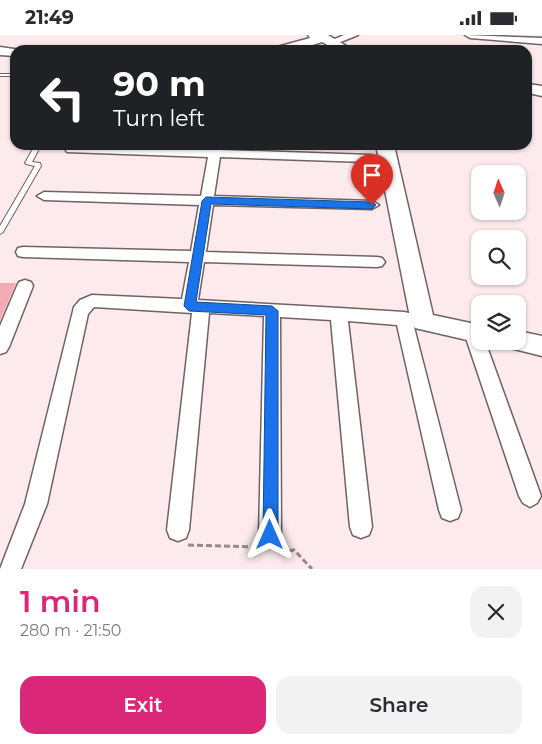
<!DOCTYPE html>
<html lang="en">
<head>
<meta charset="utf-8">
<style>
	:root { --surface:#fff; --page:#f2f2f3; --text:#2b2b33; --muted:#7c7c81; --accent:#db2777 }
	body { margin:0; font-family:Montserrat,sans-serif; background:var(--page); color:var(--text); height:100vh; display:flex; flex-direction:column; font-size:19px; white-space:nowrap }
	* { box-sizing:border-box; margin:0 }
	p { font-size:16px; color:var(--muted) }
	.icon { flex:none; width:28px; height:28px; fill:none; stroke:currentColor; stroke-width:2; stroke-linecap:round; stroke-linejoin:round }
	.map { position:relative; height:534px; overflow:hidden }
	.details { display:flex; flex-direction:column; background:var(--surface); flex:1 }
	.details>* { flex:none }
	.top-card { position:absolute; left:10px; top:10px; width:522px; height:105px; border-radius:15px; box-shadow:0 1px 4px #0004; background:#202124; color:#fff; overflow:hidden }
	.needle { width:32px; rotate:357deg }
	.tools { position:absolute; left:471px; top:130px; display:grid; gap:10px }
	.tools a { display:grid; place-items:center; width:55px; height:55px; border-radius:10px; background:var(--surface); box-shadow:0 1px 4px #0004; font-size:25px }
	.pin { position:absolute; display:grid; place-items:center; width:42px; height:42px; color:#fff; margin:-51px -21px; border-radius:50% 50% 50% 0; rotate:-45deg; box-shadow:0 0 5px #0007 }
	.pin .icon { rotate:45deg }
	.me { position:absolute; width:55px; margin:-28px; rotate:0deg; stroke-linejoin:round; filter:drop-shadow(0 0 4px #0008) }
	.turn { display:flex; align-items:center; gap:18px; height:105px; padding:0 20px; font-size:22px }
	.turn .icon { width:65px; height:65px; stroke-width:2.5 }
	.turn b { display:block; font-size:35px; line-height:42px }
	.round { display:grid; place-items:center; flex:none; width:52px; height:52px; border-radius:15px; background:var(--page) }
	.summary { display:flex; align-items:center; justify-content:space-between; height:85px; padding:0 20px }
	h1 { font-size:30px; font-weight:600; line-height:38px; color:var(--accent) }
	.primary-button { display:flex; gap:10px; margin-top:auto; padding:10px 20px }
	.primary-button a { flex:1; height:58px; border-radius:15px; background:var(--accent); color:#fff; font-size:20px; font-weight:600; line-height:58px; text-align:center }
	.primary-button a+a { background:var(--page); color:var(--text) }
	.status { display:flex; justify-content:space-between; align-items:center; height:35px; padding:0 25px; background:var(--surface); direction:ltr }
	.status svg { height:14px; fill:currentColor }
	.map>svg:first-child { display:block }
	.green { fill:#f5abb3 }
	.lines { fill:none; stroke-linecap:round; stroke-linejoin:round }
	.service-casing { stroke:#716263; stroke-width:2 }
	.minor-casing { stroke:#716263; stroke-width:3 }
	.secondary-casing { stroke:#716263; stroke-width:3 }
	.path { stroke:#96898b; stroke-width:3; stroke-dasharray:6 3; stroke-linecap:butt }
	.service { fill:#fff; fill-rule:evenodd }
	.minor { fill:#fff; fill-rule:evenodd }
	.secondary { fill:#fff; fill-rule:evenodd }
	.route { fill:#1a73e8; stroke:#114b97 }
</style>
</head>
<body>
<div class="status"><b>21:49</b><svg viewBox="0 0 49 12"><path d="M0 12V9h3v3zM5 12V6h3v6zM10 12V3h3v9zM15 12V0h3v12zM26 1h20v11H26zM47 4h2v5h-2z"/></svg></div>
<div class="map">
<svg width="542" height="534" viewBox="0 0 542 534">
	<rect width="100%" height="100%" fill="#fceaec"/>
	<polygon class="green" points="0,248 16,248 0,286"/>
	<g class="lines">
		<g class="service-casing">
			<g id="service">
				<polygon points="267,11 269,11 269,13 254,15 241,15 243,14"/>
				<rect x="0" y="39" width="15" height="2"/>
				<polygon points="35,110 41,110 32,127 40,128 41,131 3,197 0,199 0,191 35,131 26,129 25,128"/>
			</g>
		</g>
		<g class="minor-casing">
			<g id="minor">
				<polygon points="344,0 358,0 333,10 328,7"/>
				<polygon points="465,0 542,3 542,9 470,3"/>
				<polygon points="71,110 209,114 210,110 222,110 221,115 371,120 373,123 367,127 220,122 214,161 372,166 379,170 372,174 213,170 206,217 377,222 382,223 385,227 382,231 377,232 204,227 198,265 339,273 404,277 429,282 431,287 429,292 414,292 461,475 458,483 450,486 442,483 439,475 397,290 348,286 372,492 369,500 361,503 353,500 350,492 331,285 280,282 281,500 278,508 270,511 262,508 259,500 264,281 209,278 189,495 186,503 178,506 170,503 167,495 192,278 94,272 88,279 47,469 21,534 0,534 25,469 74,272 80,265 92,260 182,264 189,227 23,222 18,221 16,217 18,213 23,212 191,216 199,170 44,165 37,161 44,157 201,161 208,122 67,117 65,114 67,111"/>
				<polygon points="25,245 31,247 33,251 9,312 6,317 0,319 0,291 17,251 19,247"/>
				<polygon points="473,290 480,294 480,306 485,306 541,461 537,468 530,472 523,468 519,461 464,297 467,292"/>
			</g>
		</g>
		<g class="secondary-casing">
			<g id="secondary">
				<polygon points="308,0 328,0 353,15 336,15 322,7 297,15 275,15 277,12 310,3"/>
				<polygon points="0,12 21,15 15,15 15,21 0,20"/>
				<polygon points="528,49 542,51 542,61 528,58"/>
				<polygon points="376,110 394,110 433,280 480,290 480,306 487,306 480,308 415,293 411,287"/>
				<polygon points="518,296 542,301 542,321 510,313 506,306 518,306"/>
			</g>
		</g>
		<g class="path">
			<polyline points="188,510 255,512"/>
			<polyline points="280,517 294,515 312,534"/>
		</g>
		<use href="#service" class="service"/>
		<use href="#minor" class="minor"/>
		<use href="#secondary" class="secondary"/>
	</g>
	<polygon class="route" points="206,162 372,167 376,170 372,174 211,169 196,267 272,271 278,276 278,500 276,505 270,508 265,505 263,500 266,280 189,276 184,271 202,166"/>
</svg>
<div class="tools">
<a><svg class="needle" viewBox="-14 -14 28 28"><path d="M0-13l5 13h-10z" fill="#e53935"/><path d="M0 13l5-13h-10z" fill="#7c7c81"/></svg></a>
<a><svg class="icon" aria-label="search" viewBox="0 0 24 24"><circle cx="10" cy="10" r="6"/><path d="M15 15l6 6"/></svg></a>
<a><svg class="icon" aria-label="layers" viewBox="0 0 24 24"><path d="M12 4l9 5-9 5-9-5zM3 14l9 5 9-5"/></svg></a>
</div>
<div class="pin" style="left:372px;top:170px;background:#d93025"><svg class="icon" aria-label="arrive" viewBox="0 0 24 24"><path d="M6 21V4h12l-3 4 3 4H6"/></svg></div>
<svg class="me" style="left:270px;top:500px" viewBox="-20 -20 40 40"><path d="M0-17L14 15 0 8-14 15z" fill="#1a73e8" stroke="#fff" stroke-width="4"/></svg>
<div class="top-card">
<div class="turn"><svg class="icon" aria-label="left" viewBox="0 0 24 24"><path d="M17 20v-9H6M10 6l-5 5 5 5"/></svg><div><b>90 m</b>Turn left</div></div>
</div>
</div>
<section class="details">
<div class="summary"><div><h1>1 min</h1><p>280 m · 21:50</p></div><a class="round"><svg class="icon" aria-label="close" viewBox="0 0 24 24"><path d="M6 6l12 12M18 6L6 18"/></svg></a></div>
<div class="primary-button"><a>Exit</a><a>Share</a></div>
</section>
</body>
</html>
